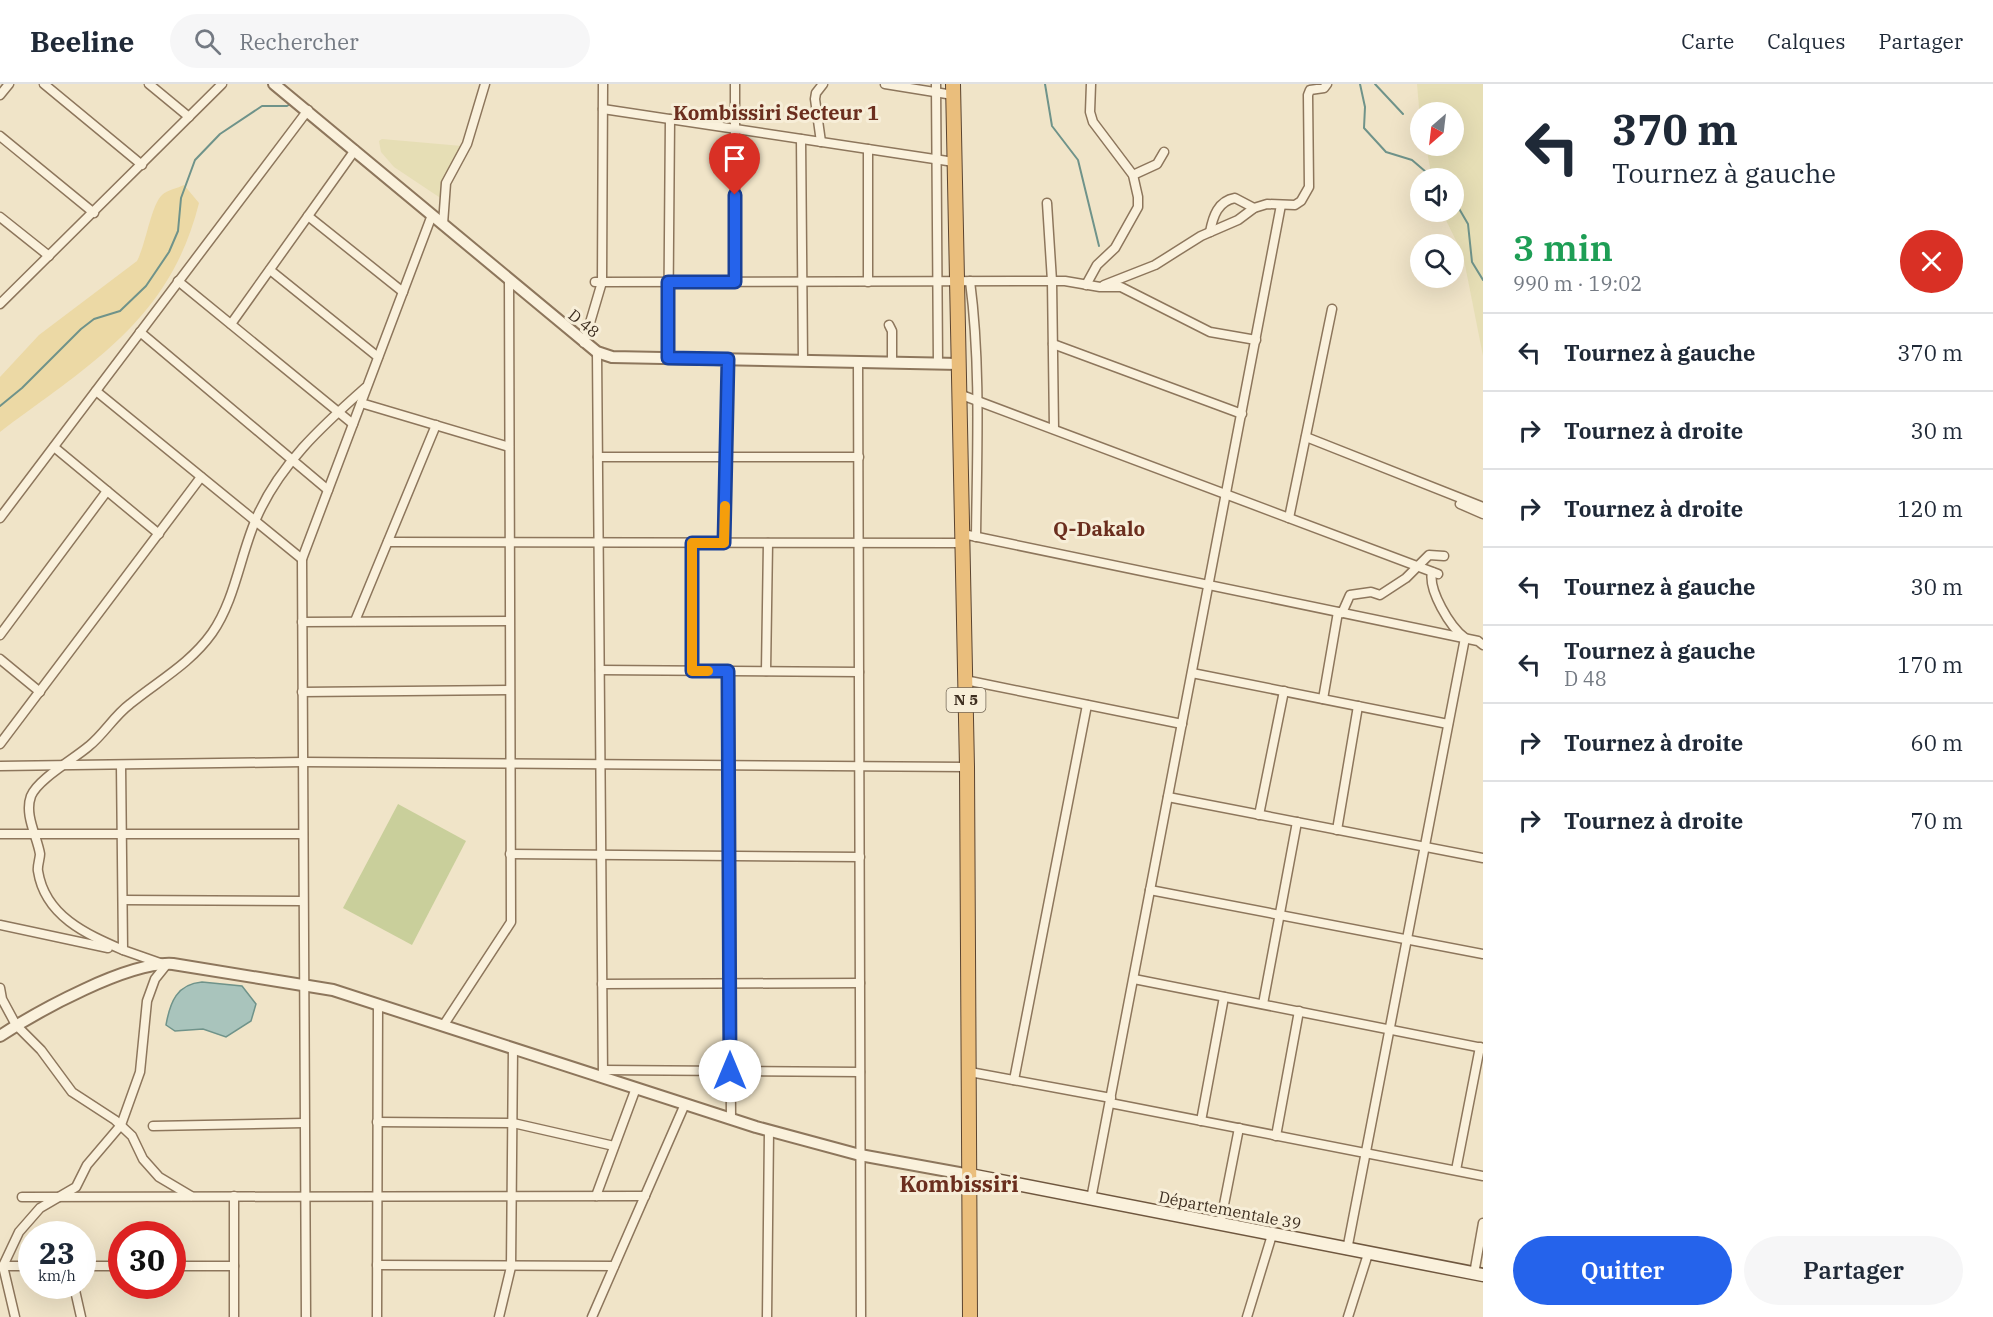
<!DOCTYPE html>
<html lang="fr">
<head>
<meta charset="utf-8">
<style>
	:root { --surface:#fff; --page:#f6f6f7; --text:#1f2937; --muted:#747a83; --line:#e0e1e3; --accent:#2563eb }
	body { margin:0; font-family:"IBM Plex Serif",serif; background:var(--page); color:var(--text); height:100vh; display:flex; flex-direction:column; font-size:22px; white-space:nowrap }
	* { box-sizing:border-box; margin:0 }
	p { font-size:20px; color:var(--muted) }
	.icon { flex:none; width:33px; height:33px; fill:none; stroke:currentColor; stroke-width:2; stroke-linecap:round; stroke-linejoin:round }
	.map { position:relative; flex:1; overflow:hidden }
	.details { display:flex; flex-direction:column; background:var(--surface); width:510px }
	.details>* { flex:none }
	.guide { background:#fff; color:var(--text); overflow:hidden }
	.needle { width:39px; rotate:208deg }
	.buttons { position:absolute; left:1410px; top:18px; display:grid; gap:12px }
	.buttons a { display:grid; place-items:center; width:54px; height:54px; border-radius:50%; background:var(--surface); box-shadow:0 6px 24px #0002; font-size:30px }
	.speed { position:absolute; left:18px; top:1137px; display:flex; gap:12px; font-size:30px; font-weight:700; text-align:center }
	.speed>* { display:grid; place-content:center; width:78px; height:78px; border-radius:50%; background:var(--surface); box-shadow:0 6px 24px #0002; line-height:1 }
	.speed small { font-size:15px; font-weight:400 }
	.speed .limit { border:9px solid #d22; background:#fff; color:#111 }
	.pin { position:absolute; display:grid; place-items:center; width:51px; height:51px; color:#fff; margin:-62px -26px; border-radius:50% 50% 50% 0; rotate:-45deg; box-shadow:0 0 6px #0007 }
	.pin .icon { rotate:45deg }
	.me { position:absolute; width:66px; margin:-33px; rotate:0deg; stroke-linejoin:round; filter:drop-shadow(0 0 4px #0008) }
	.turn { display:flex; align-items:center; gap:21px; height:126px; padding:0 30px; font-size:27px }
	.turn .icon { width:78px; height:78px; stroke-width:2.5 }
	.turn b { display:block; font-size:42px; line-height:51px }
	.round { display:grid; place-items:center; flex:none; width:63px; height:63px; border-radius:32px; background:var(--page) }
	.overview { display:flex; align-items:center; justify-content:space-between; height:102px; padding:0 30px }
	h1 { font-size:36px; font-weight:600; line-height:45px; color:#1e9e55 }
	.action { display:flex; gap:12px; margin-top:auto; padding:12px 30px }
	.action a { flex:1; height:69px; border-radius:36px; background:var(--accent); color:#fff; font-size:24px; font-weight:600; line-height:69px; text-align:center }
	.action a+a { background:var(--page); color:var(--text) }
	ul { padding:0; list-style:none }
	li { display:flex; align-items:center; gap:18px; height:78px; padding:0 30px; border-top:2px solid var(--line) }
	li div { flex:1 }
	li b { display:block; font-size:22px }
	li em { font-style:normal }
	header { display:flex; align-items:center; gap:36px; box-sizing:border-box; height:84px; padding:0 30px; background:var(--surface); border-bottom:2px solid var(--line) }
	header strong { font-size:28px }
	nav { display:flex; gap:33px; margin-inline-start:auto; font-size:21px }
	.search { width:420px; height:54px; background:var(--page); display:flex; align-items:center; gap:15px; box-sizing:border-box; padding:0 21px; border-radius:33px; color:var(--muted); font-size:22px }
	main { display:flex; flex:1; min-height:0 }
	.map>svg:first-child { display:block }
	.farmland { fill:#e6deb5 }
	.green { fill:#c9cf9b }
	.sand { fill:#ecd9a5 }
	.water { fill:#a9c4bc; stroke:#6f938a; stroke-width:1.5 }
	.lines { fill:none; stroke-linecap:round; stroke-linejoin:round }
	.stream { stroke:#6f938a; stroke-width:2 }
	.minor-casing { stroke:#8d765c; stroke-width:11 }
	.tertiary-casing { stroke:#8d765c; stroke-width:14 }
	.secondary-casing { stroke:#6f573f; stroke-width:15 }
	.trunk-casing { stroke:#5b4430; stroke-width:16 }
	.minor { stroke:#faf1dc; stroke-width:8 }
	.tertiary { stroke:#faf1dc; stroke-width:10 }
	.secondary { stroke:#faf1dc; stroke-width:12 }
	.trunk { stroke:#eabe7c; stroke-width:14 }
	.route-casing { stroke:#184099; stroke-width:15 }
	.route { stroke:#2563eb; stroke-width:10 }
	.slow { stroke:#f59e0b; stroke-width:10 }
	.labels { text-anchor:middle; stroke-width:6; stroke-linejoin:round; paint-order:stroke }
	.shield { fill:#f7eed8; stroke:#756857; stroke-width:1.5 }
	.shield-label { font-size:15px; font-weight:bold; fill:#3d2e20 }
	.street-label { font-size:16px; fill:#3d2e20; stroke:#f7eed8 }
	.quarter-label { font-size:20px; font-weight:bold; fill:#6b2e1e; stroke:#f7eed8 }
	.district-label { font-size:22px; font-weight:bold; fill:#6b2e1e; stroke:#f7eed8 }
</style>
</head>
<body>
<header>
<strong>Beeline</strong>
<div class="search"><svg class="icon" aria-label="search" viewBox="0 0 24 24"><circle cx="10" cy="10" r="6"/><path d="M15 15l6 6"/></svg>Rechercher</div>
<nav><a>Carte</a><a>Calques</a><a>Partager</a></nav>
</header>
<main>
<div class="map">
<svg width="1483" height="1233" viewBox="0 0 1483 1233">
	<rect width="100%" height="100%" fill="#f0e4c8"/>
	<g class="farmland">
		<polygon points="1417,0 1483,0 1483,272 1463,171 1442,128 1454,128 1454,94 1432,94 1426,62 1454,62 1454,28 1420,28 1420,35"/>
		<polygon points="382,55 462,62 442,115 394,83 381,68 379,57"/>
	</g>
	<polygon class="green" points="398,720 466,757 412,861 343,824"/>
	<path class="sand" d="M 184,101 L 199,119 C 170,236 89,281 0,348 L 0,293 L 39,251 L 137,177 C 146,160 151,121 162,111 C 167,106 178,104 184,101 Z"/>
	<path class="water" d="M 202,898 L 242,902 L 256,920 L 251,937 L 226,953 L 203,945 L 175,947 L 166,941 C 170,918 177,900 202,898 Z"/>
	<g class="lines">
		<g class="stream">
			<polyline points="1045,0 1052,42 1078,76 1099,162"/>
			<polyline points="1360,0 1365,23 1364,44 1386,68 1412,76 1433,94"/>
			<polyline points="1375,0 1403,30"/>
			<polyline points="1454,116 1468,140 1472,178 1483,196"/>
			<polyline points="0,322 22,304 81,245 94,235 120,227 146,202 169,168 178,147 181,114 195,76 220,50 262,22 287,22 292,19"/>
		</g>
		<g class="minor-casing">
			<g id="minor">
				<polyline points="44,0 142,81"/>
				<polyline points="149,0 189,33"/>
				<polyline points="735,0 735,198"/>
				<polyline points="885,0 953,11"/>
				<polyline points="936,0 938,280"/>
				<polyline points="0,11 9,0"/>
				<polyline points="603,25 954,78"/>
				<polyline points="0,52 94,129"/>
				<polyline points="801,55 803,277"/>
				<polyline points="821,58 815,15 816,9 823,0"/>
				<polyline points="868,65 868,198"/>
				<polyline points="1133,91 1157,80 1164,68"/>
				<polyline points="1047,119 1052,197 1054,345"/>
				<polyline points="308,132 403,208"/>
				<polyline points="0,133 49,172"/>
				<polyline points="443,140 446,99 467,60 485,0"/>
				<path d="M 1210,148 C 1213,132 1218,117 1235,114 L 1254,124"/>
				<polyline points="270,186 378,273"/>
				<polyline points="178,197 353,340"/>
				<path d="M 970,197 C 981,281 977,368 976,453"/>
				<polyline points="595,198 1065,197 1100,203 1121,203 1210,248 1256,256"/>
				<polyline points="1086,201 1097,181 1115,164 1138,123 1138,113 1133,91 1093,38 1090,28 1091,0"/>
				<polyline points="1104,201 1155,181 1201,152 1238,136 1254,124 1267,120 1295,121 1301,117 1309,103 1308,11 1310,6 1324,4 1327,0"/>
				<polyline points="0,220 222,0"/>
				<polyline points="231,240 355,66"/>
				<polyline points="889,241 892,247 892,279"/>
				<polyline points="140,248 328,406"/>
				<polyline points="584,259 602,198 603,0"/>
				<polyline points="1053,260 1242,330"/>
				<polyline points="597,268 603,993"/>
				<polyline points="668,274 670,35"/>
				<polyline points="858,278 861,1233"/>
				<polyline points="96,307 302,475"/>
				<polyline points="959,310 1438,490"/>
				<polyline points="361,319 509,363"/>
				<polyline points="1306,353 1483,423"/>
				<polyline points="54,363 159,450"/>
				<polyline points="598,373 859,373"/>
				<polyline points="1460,420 1483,430"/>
				<polyline points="0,434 308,26"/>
				<polyline points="1289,434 1332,225"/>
				<polyline points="963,450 1478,557 1483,561"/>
				<polyline points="388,458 963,459"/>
				<polyline points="725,459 728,275"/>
				<polyline points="1342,529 1350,511 1371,508 1380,511 1406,494 1429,471 1444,472"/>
				<polyline points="355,537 436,341"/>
				<polyline points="302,538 509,537"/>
				<polyline points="0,551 107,407"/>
				<polyline points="0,575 40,608"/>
				<polyline points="600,586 859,588"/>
				<polyline points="692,587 692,459"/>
				<polyline points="728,587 731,1035"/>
				<polyline points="766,587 768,459"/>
				<polyline points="1192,589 1448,640"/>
				<polyline points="965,596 1182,640"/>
				<polyline points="302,608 509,606"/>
				<polyline points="1323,615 1338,528"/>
				<polyline points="0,660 201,393"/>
				<polyline points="121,681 123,866 160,879"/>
				<polyline points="0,682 303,678 967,683"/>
				<polyline points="1168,713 1483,774"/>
				<polyline points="1259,731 1284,607"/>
				<polyline points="1337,746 1358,622"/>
				<polyline points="0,750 303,750"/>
				<polyline points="510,770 860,773"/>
				<polyline points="1150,806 1483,870"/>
				<polyline points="123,816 303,817"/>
				<polyline points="0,841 108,864"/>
				<path d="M 123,866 C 86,850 45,832 38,787 C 37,782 40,775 40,770 C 37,752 24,731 31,712 C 38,695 74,675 89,662 C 104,650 114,632 130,620 C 158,597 190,580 212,549 C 235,516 240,472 256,435 C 279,381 322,342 365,304"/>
				<polyline points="1134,895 1483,964"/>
				<polyline points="602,900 860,899"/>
				<polyline points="0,904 2,915 16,941 41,966 72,1008 115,1036 132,1052 143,1075 159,1093 191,1112"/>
				<polyline points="1263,920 1297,738"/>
				<polyline points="443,942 511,838 509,195"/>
				<polyline points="603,986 860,988"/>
				<polyline points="970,988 1111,1014"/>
				<polyline points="1014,996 1087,621"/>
				<polyline points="1110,1019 1483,1092"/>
				<polyline points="1201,1037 1224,913"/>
				<polyline points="377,1038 513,1039 614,1062"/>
				<polyline points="153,1042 304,1039"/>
				<polyline points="1276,1052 1299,927"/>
				<polyline points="1456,1086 1480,963"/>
				<polyline points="234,1112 234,1233"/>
				<polyline points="596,1112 636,1004"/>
				<polyline points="22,1113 645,1112"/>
				<polyline points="1091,1115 1281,121"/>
				<polyline points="1220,1141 1239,1044"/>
				<path d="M 1347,1166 L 1465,554 C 1450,543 1428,506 1432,488"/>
				<polyline points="377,1181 614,1182"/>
				<polyline points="3,1182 32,1182"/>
				<polyline points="82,1182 122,1182"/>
				<polyline points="172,1182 234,1182"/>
				<polyline points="1474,1190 1483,1139"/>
				<polyline points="74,1202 81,1233"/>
				<polyline points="15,1233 3,1182 19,1148 40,1124 76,1103 87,1081 121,1041 140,988 147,917 155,895 167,880"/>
				<polyline points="306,1233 302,475 432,131"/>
				<polyline points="377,1233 378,920"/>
				<polyline points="499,1233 511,1183 513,964"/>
				<polyline points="592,1233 685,1020"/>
				<polyline points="767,1233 769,1046"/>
				<polyline points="1247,1233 1272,1151"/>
				<polyline points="1348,1233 1368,1170"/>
			</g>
		</g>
		<g class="tertiary-casing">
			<g id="tertiary">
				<polyline points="274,0 597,268 612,273 959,280"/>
				<path d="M 0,952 C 38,927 129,877 173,880 L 333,906 L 756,1043 L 860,1071 L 970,1091"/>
			</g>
		</g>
		<g class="secondary-casing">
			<polyline id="secondary" points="970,1091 1483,1191"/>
		</g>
		<g class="trunk-casing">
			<polyline id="trunk" points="953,0 967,683 970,1233"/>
		</g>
		<use href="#minor" class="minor"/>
		<use href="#tertiary" class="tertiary"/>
		<use href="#secondary" class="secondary"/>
		<use href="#trunk" class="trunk"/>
	</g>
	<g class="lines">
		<g class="route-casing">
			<polyline id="route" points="730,987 728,587 692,587 692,459 724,459 728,275 668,274 668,198 735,198 735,111"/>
		</g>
		<use href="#route" class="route"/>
		<polyline class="slow" points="708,587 692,587 692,459 724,459 725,422"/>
	</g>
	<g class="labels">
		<rect class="shield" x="946.5" y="604" width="39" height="24" rx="4.5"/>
		<g class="shield-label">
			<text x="966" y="621">N 5</text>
		</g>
		<g class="street-label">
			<text transform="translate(584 239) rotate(39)" y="6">D 48</text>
			<text transform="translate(1230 1126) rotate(11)" y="6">Départementale 39</text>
		</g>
		<g class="quarter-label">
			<text x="776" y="36">Kombissiri Secteur 1</text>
			<text x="1099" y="452">Q-Dakalo</text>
		</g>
		<g class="district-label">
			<text x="959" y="1108">Kombissiri</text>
		</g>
	</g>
</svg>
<div class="buttons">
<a><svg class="needle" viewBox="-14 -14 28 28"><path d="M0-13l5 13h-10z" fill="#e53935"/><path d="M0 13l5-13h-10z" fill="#747a83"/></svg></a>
<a><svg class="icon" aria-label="sound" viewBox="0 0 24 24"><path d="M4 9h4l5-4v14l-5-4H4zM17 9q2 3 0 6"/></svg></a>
<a><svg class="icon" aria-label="search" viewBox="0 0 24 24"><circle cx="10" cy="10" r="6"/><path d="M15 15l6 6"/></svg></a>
</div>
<div class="speed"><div>23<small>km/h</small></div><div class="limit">30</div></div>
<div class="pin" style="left:735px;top:111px;background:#d93025"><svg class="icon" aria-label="arrive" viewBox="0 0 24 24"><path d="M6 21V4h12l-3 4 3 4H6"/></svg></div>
<svg class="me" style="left:730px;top:987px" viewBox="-20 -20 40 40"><circle r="19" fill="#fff"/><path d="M0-13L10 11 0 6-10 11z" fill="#2563eb"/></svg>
</div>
<section class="details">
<div class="guide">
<div class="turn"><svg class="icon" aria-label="left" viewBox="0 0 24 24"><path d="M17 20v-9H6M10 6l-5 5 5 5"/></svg><div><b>370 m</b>Tournez à gauche</div></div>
</div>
<div class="overview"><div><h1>3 min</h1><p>990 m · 19:02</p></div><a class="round" style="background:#d93025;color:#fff"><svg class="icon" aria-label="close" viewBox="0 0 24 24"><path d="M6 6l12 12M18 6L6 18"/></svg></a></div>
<ul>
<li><svg class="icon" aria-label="left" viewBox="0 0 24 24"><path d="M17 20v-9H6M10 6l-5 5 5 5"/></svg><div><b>Tournez à gauche</b></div><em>370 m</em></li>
<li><svg class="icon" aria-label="right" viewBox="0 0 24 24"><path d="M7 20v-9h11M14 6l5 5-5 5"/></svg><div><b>Tournez à droite</b></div><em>30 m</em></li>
<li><svg class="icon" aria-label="right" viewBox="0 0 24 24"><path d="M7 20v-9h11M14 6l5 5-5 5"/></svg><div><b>Tournez à droite</b></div><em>120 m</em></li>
<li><svg class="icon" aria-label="left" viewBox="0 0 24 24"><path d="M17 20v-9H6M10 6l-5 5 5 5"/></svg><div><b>Tournez à gauche</b></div><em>30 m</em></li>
<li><svg class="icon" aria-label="left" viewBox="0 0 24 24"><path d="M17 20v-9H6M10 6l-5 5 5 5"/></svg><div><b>Tournez à gauche</b><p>D 48</p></div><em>170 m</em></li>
<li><svg class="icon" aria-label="right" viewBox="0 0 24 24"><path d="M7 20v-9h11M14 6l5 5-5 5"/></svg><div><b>Tournez à droite</b></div><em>60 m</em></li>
<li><svg class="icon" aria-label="right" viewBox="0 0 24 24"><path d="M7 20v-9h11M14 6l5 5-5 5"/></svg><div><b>Tournez à droite</b></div><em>70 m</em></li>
</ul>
<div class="action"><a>Quitter</a><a>Partager</a></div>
</section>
</main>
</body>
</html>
